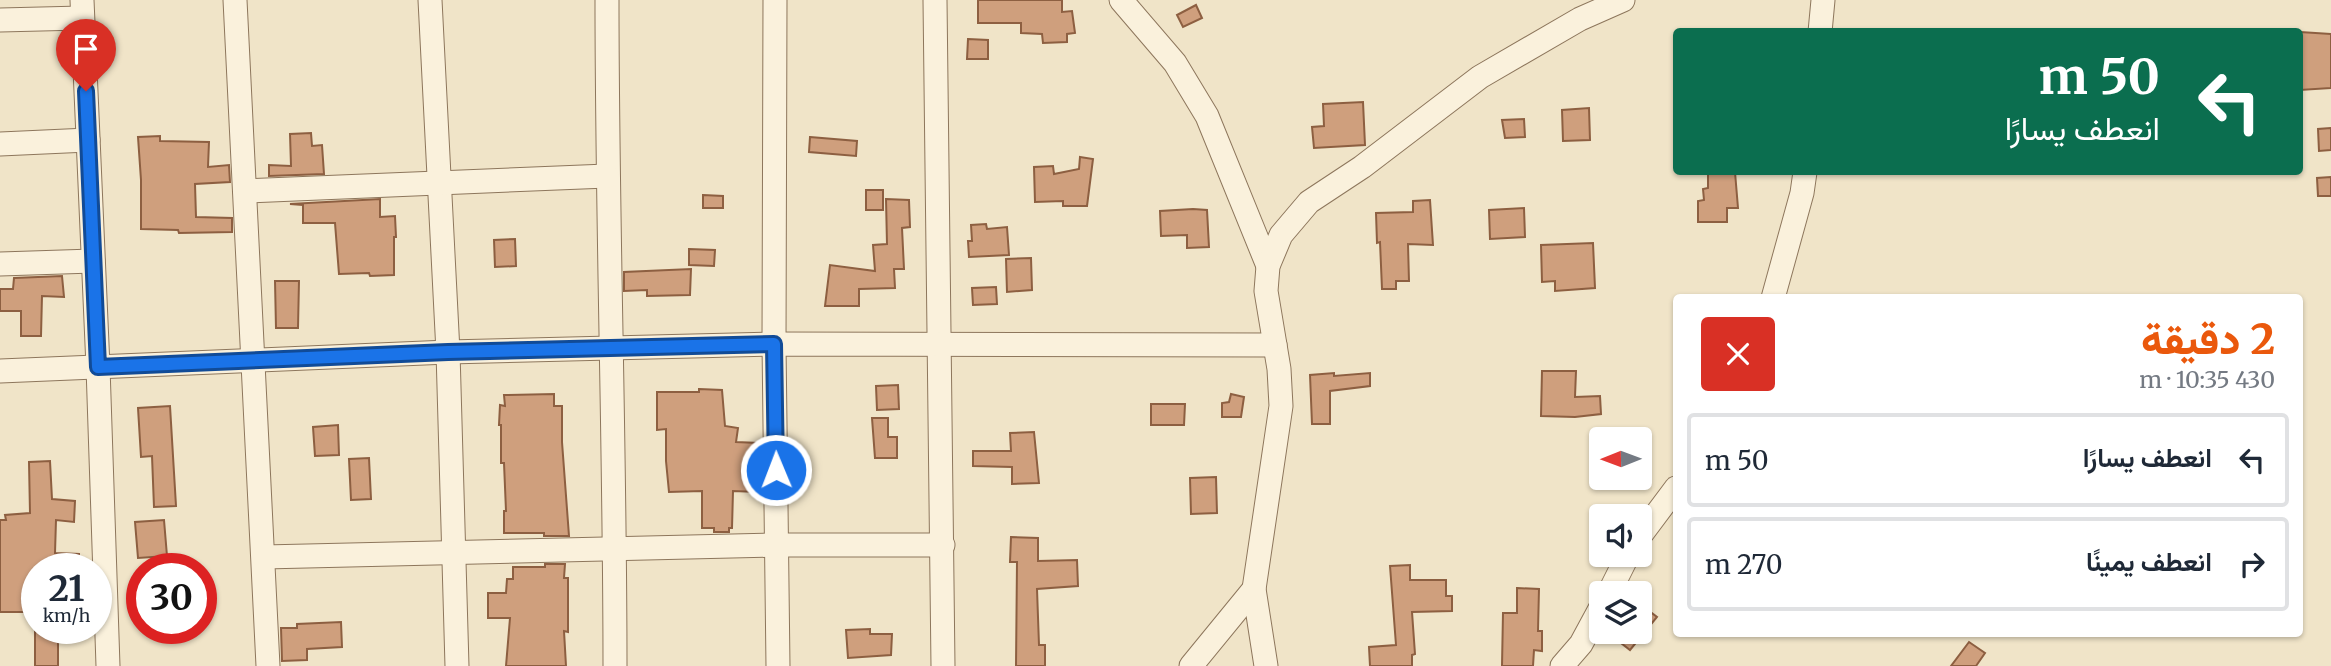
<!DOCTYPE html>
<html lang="ar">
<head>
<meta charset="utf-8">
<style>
	:root { --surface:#fff; --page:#f2f2f3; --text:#1f2937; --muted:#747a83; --line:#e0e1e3; --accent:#ea580c }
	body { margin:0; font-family:Merriweather,Vazirmatn,serif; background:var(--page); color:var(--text); direction:rtl; height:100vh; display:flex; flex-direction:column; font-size:26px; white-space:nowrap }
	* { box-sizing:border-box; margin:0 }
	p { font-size:23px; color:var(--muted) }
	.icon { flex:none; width:38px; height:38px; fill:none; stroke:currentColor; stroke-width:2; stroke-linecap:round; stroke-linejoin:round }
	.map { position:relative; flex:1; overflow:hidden; direction:ltr }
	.details { position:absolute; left:1673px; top:294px; width:630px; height:343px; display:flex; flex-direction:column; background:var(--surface); border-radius:7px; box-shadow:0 2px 5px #0004; direction:rtl }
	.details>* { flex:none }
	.hud { position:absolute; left:1673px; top:28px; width:630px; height:147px; border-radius:7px; box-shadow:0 2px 5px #0004; direction:rtl; background:#0b6e4f; color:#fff; overflow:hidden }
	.needle { width:46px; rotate:269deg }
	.fabs { position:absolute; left:1589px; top:427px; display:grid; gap:14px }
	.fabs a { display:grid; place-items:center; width:63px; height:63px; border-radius:7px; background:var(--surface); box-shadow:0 2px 5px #0004; font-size:35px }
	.speed { position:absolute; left:21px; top:553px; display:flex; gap:14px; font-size:35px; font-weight:700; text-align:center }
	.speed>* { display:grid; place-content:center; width:91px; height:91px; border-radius:50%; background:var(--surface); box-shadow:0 2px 5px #0004; line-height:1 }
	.speed small { font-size:18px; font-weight:400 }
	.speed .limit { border:10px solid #d22; background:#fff; color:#111 }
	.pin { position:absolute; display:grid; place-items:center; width:60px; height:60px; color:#fff; margin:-72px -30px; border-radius:50% 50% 50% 0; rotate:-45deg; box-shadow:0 0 7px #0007 }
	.pin .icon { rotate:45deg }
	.me { position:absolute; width:77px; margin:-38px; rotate:359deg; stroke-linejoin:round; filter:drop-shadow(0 0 5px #0008) }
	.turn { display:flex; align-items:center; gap:24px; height:147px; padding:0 28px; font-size:32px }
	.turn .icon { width:91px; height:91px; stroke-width:2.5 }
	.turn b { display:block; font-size:49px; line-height:60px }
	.round { display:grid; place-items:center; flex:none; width:74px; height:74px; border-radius:7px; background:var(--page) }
	.head { display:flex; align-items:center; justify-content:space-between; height:119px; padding:0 28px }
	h1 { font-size:42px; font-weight:800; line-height:52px; color:var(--accent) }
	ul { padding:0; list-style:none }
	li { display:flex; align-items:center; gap:21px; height:94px; margin:0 14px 10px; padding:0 14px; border:4px solid var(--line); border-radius:7px }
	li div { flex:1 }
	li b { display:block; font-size:26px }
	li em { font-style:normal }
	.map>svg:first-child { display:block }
	.building { fill:#cf9f7d; stroke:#8d5f41; stroke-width:2 }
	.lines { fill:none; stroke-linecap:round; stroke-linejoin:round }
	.minor-casing { stroke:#8d765c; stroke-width:25 }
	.minor { stroke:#faf1dc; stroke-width:23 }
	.route-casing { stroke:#114b97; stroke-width:18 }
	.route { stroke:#1a73e8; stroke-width:12 }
</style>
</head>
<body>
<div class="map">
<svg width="2331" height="666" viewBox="0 0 2331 666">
	<rect width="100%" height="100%" fill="#f0e4c8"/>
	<g class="building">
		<polygon points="978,0 1062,0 1062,12 1072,11 1075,33 1067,34 1067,42 1043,43 1042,34 1021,33 1021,23 978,23"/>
		<polygon points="1196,5 1202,18 1183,27 1177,15"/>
		<polygon points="2300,32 2331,34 2331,88 2300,90"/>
		<polygon points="968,39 988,40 988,59 967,59"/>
		<polygon points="1363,102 1365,145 1314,148 1312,127 1324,126 1323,104"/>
		<polygon points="1589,108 1590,140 1563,141 1562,110"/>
		<polygon points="1524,119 1525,137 1505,138 1502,120"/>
		<polygon points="2331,128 2331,150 2319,151 2318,129"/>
		<polygon points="311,133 312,146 322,145 324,174 269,176 269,165 291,166 290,134"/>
		<polygon points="160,136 160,141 209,142 208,167 229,165 230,182 195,184 196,217 232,218 232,232 179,233 178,230 141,229 141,180 138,137"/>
		<polygon points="810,137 857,141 856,156 809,152"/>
		<polygon points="1080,157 1093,159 1087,206 1063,206 1063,201 1035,202 1034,167 1053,166 1054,174 1079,169"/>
		<polygon points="1735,172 1738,208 1727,208 1727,222 1698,222 1698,201 1704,200 1703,189 1708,188 1708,174"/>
		<polygon points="2331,177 2331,196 2318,196 2317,178"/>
		<rect x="866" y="190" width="17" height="20"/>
		<polygon points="703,195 723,196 723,208 703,208"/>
		<polygon points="380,199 380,217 395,216 396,237 394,237 394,275 370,276 369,273 339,274 335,223 303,223 303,205 290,204"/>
		<polygon points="886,199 909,200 910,227 902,228 904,269 894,269 895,288 859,289 859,306 825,306 830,265 875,271 873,245 887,244"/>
		<polygon points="1430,200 1433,245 1408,244 1409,281 1396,281 1396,289 1382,289 1380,242 1377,243 1376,213 1413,212 1413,201"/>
		<polygon points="1524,208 1525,237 1490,239 1489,210"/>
		<polygon points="1193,209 1207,210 1209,247 1187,248 1187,235 1161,236 1160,211"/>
		<polygon points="986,224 987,229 1007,227 1009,255 969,257 968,241 972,241 971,225"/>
		<polygon points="515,239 516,266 495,267 494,240"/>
		<polygon points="1593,243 1595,288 1555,291 1555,281 1542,282 1541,245"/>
		<polygon points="689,249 715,250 714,266 689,265"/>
		<polygon points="1031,258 1032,290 1007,292 1006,259"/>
		<polygon points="691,269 690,295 647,296 647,290 624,291 624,272"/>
		<polygon points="62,276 64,297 42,296 41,336 21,336 21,311 0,311 0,289 13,289 14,278"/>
		<polygon points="275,281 299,281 298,328 276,328"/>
		<polygon points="996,287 997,304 973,305 972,288"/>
		<polygon points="1542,371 1576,371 1575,397 1600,396 1601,414 1575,417 1541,416"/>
		<polygon points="1334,373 1334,376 1370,373 1370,386 1330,391 1330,424 1312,424 1310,375"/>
		<polygon points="898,385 899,409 877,410 876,386"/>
		<polygon points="699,389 722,390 725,426 738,428 736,442 759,443 758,492 733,491 732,528 729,528 729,532 714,532 714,528 702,528 702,491 669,492 666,461 666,429 657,430 657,392 699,392"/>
		<polygon points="554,394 554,406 562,406 562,442 569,536 544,536 544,533 504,533 504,511 506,511 504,463 501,463 501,425 499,425 500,405 505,406 504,395"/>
		<polygon points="1231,394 1244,397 1241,417 1222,417 1222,403 1229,402"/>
		<polygon points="1151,404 1185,404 1184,425 1151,425"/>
		<polygon points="170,406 176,506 154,507 152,456 141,457 138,408"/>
		<polygon points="872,418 888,418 888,437 897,437 897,458 875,458"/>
		<polygon points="338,425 339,455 315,456 313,427"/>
		<polygon points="1034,432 1039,483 1012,484 1012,467 973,466 973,451 1011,451 1010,433"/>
		<polygon points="369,458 371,499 351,500 349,459"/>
		<polygon points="50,461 52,499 75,501 74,522 56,520 55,553 79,554 79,569 37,569 37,612 0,612 0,520 6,520 5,515 30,513 29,462"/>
		<polygon points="1216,477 1217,513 1191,514 1190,478"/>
		<polygon points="164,520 167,556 138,558 135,522"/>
		<polygon points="1011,537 1038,538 1038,561 1077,560 1078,586 1037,589 1039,645 1045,645 1045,666 1016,666 1017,562 1010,562"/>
		<polygon points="545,564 565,564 564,578 568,578 568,632 564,631 566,666 506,666 510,618 488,618 488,593 506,593 507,579 513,579 513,567 545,567"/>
		<polygon points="1410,565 1410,580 1446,580 1446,596 1452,596 1452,611 1412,612 1415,654 1412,655 1412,666 1370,666 1369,647 1396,645 1390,566"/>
		<polygon points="1517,588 1539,589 1538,631 1542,631 1542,651 1534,650 1533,666 1502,666 1503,613 1517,613"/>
		<polygon points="1640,604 1657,617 1630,650 1607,632 1640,632"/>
		<polygon points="341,622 342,647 307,649 307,660 282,661 281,628 297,628 297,624"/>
		<rect x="35" y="628" width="23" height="38"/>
		<polygon points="870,629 870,634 892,634 891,655 848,658 846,630"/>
		<polygon points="1969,642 1985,653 1976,666 1951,666"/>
	</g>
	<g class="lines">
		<g class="minor-casing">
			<g id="minor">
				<polyline points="82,0 98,367 108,666"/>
				<polyline points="235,0 268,666"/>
				<polyline points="430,0 448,352 457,666"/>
				<path d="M 607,0 C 607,222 615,444 615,666"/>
				<polyline points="775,0 774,344 778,666"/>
				<polyline points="935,0 943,666"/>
				<polyline points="1121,0 1175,63 1207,116 1268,266"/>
				<polyline points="0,20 82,18"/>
				<polyline points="1820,32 1823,0"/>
				<polyline points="0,144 88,140"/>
				<polyline points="245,191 607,176"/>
				<polyline points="0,264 93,261"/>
				<polyline points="1773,298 1802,193 1805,172"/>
				<polyline points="0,371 448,352 774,344 1275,345"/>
				<polyline points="1640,536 1676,488"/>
				<polyline points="264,557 778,545 943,545"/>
				<polyline points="1609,593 1628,555"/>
				<polyline points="1191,666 1254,589"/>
				<polyline points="1266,666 1254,589 1281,406 1279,369 1266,291 1268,266 1281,235 1309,202 1362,167 1480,77 1580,19 1623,0"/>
				<polyline points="1562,666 1581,644 1601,607"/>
			</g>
		</g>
		<use href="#minor" class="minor"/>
	</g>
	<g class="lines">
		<g class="route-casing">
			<polyline id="route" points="86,91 98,367 448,352 774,344 776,470"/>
		</g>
		<use href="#route" class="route"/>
	</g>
</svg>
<div class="fabs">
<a><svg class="needle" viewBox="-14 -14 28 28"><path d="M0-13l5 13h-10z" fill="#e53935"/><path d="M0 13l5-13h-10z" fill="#747a83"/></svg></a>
<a><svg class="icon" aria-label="sound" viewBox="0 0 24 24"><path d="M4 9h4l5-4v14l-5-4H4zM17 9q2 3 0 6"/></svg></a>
<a><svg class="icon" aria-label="layers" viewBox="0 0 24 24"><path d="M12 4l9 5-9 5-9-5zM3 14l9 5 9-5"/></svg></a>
</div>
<div class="speed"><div>21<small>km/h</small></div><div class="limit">30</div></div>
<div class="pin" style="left:86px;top:91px;background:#d93025"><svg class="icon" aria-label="arrive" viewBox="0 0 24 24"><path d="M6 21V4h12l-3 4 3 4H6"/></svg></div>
<svg class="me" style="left:776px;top:470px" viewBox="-20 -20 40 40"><circle r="17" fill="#1a73e8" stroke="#fff" stroke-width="3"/><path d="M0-11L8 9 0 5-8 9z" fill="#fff"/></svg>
<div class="hud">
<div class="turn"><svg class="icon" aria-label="left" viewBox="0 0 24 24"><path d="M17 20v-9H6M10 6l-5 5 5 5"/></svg><div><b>50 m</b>انعطف يسارًا</div></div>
</div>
<section class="details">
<div class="head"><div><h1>2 دقيقة</h1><p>430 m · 10:35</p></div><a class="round" style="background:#d93025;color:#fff"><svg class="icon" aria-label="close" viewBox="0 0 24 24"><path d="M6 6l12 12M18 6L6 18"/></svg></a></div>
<ul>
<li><svg class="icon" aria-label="left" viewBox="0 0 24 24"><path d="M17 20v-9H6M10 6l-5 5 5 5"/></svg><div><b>انعطف يسارًا</b></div><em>50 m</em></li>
<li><svg class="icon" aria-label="right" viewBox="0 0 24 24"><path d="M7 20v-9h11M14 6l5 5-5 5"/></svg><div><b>انعطف يمينًا</b></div><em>270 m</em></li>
</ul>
</section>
</div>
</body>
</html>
